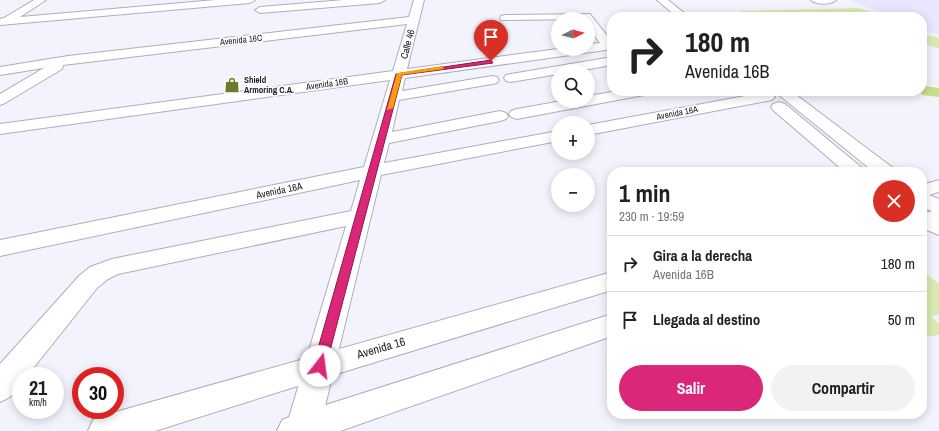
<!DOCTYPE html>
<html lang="es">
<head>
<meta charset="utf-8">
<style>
	:root { --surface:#fff; --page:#f2f2f2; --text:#202124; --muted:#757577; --line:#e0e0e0; --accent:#db2777 }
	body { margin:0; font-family:"Archivo Narrow",sans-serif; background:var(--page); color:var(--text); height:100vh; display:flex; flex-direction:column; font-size:15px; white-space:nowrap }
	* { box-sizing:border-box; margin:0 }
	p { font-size:13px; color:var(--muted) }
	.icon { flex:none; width:22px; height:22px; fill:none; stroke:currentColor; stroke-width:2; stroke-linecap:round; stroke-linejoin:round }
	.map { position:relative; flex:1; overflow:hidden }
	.panel { position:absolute; left:607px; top:167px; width:320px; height:252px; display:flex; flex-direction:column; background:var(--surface); border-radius:16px; box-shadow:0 2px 10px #0003 }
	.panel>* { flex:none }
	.guide { position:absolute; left:607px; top:12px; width:320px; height:84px; border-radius:16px; box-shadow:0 2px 10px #0003; background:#fff; color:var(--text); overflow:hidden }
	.needle { width:26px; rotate:84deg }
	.fabs { position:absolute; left:551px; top:12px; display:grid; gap:8px }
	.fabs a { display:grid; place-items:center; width:44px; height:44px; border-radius:50%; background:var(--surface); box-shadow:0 2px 10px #0003; font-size:20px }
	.speed { position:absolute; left:12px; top:367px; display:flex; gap:8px; font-size:20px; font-weight:700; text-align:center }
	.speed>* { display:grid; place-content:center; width:52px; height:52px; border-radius:50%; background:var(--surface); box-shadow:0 2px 10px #0003; line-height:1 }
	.speed small { font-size:10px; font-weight:400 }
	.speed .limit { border:6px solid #d22; background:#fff; color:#111 }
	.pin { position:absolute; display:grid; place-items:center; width:34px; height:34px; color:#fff; margin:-41px -17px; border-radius:50% 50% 50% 0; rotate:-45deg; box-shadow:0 0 4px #0007 }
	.pin .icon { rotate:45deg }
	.me { position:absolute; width:44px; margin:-22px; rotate:15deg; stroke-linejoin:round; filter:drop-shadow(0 0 3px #0008) }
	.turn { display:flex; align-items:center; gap:14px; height:84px; padding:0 12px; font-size:18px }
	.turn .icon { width:52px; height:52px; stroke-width:2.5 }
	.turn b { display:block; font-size:28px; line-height:34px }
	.round { display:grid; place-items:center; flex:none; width:42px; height:42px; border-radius:21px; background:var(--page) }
	.overview { display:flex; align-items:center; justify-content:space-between; height:68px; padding:0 12px }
	h1 { font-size:24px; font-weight:700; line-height:30px }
	.primary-button { display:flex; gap:8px; margin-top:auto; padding:8px 12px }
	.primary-button a { flex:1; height:46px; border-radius:24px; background:var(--accent); color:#fff; font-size:16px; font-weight:700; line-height:46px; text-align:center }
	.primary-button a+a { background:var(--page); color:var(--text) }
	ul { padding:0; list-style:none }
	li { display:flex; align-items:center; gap:12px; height:56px; padding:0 12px; border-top:1px solid var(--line) }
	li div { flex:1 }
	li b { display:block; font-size:15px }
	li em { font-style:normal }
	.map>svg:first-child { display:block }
	.built { fill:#e9e7ff }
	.green { fill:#daebb1 }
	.water { fill:#c7de88 }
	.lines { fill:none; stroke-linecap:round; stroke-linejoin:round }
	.minor-casing { stroke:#aeadbc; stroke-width:2 }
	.highway-casing { stroke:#aeadbc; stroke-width:2 }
	.minor { fill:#fff; fill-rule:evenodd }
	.highway { fill:#fff; fill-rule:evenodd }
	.route { fill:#db2777; stroke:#8e194d }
	.slow { fill:#f59e0b }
	.labels { text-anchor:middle; stroke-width:3.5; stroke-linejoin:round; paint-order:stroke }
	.far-street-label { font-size:9px; fill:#212127; stroke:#fff }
	.far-poi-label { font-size:9px; font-weight:bold; fill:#212127; stroke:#fff; text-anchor:start }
	.street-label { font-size:10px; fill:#212127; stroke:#fff }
	.near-street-label { font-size:12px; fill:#212127; stroke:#fff }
</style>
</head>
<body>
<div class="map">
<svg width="939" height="431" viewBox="0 0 939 431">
	<rect width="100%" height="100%" fill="#f3f3fd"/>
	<polygon class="built" points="849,0 939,0 939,35 922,28 922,17 893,17"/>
	<g class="green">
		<polygon points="859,8 884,17 748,17 740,11"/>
		<polygon points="922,36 933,36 939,38 939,49 922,43"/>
		<polygon points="922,270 939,284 939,315 931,316 939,324 939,335 922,337"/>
	</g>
	<polygon class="water" points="922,86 939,88 939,97 922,95 920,91 922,91"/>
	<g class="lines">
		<g class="minor-casing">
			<g id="minor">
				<polygon points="34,0 46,0 20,17 216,0 255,0 250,3 0,25 0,19 4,18"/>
				<polygon points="344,0 385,0 380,3 260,13 255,10 260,7"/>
				<path d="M 414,0 L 424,0 L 407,69 L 558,49 L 588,49 L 588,44 L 600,43 L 588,27 L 588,19 L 501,20 L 500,18 L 501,16 L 505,15 L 590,14 L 612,42 L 612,46 L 606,50 L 405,78 L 402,91 L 492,76 L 497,77 L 499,80 L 497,83 L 492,84 L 399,100 L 392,132 L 500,111 L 506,113 L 508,116 L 506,119 L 500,121 L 389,143 L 384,163 L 558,131 L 558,141 L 381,175 L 319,431 L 285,431 L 346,226 L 118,274 L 108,279 L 97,288 L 27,376 L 21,376 C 21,390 12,397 0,402 L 0,364 L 79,276 L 90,267 L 112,259 L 351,211 L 360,180 L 0,256 L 0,240 L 364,167 L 390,80 L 0,134 L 0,124 L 393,71 L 407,24 L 63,65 L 62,69 L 5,103 L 0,105 L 0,94 L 44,68 L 0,75 L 0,67 L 68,56 L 409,17 Z"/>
				<polygon points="657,0 668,0 689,17 677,17"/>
				<path d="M 811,0 L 836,0 C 831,5 816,5 811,0 Z"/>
				<polygon points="612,57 612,65 577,71 558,71 558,74 511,82 506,81 504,78 506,75 511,74"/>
				<polygon points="618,91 651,91 649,94 644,95 517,119 511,117 509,114 511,111 517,109 562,101 588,101 588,96"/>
				<polygon points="774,91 791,91 893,168 896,172 874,172"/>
				<polygon points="767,92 772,94 775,97 772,100 588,135 588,125"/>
				<polygon points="779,102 785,104 867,172 845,172 773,110 771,107 773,104"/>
				<polygon points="922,192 939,199 939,214 922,207"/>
				<polygon points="922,212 939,219 939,235 922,228"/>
			</g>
		</g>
		<g class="highway-casing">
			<g id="highway">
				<polygon points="939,180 939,192 922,197 922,185"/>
				<polygon points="939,209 939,223 922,228 922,214"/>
				<polygon points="612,272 612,290 320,379 155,431 88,431 93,420 105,415"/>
				<polygon points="612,314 612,336 340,431 277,431 282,420 294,415"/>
			</g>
		</g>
		<use href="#minor" class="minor"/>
		<use href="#highway" class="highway"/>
	</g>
	<polygon class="route" points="491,60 493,63 402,75 326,366 324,370 320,371 315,370 313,366 396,74"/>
	<polygon class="slow" points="442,66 444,69 402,75 393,108 387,110 397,73"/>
	<defs>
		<g id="shop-bare" transform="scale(1.2)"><path d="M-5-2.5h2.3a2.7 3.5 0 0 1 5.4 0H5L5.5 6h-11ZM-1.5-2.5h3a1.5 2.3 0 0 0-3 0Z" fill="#6b7d2d" stroke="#fff" stroke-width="2.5" paint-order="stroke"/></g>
	</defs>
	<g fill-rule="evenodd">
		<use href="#shop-bare" x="232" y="85"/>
	</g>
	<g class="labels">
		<g class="far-street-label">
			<text transform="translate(241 40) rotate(-6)" y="3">Avenida 16C</text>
			<text transform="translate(327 84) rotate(-8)" y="3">Avenida 16B</text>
			<text transform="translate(677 113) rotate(-11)" y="3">Avenida 16A</text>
		</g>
		<g class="far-poi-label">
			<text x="244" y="83">Shield<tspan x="244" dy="10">Armoring C.A.</tspan></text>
		</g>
		<g class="street-label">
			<text transform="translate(407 44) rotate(-75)" y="4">Calle 46</text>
			<text transform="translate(279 190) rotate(-12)" y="4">Avenida 16A</text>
		</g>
		<g class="near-street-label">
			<text transform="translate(381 348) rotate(-16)" y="4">Avenida 16</text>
		</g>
	</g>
</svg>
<div class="fabs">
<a><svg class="needle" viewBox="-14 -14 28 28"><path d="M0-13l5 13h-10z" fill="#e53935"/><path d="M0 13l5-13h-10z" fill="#757577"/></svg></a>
<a><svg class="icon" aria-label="search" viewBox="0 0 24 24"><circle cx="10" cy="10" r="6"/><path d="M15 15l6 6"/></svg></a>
<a>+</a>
<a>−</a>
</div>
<div class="speed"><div>21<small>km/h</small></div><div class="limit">30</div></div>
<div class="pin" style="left:491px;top:61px;background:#d93025"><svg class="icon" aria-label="arrive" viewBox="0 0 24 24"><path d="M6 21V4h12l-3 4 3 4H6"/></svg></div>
<svg class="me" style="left:320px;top:366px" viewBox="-20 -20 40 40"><circle r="19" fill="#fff"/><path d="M0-13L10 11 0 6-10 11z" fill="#db2777"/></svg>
<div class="guide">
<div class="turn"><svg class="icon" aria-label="right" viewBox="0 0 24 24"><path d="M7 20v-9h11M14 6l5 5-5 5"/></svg><div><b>180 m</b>Avenida 16B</div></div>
</div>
<section class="panel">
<div class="overview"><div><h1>1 min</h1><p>230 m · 19:59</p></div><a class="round" style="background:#d93025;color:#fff"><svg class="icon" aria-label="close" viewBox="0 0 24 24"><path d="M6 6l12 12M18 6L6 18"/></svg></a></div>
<ul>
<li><svg class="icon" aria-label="right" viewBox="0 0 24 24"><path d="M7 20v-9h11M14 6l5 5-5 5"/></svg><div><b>Gira a la derecha</b><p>Avenida 16B</p></div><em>180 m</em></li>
<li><svg class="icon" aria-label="arrive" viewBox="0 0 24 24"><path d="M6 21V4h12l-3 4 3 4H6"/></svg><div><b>Llegada al destino</b></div><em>50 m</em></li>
</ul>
<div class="primary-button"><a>Salir</a><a>Compartir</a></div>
</section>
</div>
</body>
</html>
